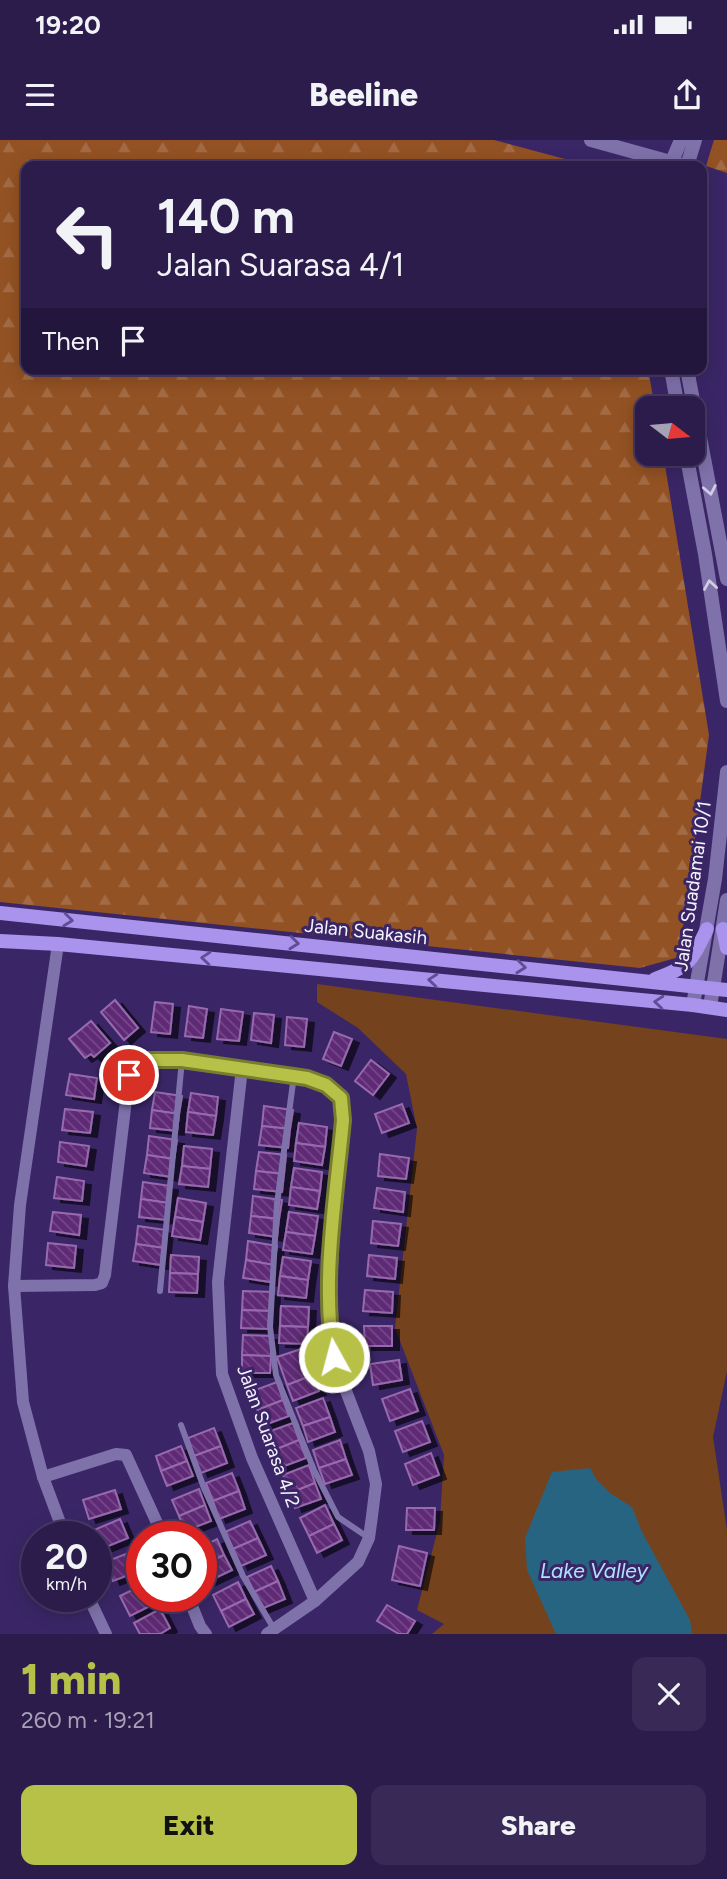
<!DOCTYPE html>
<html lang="en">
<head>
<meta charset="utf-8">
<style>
	:root { --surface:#2c1c4c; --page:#382956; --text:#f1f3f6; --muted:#a6a1b5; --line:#483a64; --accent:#b7c148 }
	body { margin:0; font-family:Figtree,sans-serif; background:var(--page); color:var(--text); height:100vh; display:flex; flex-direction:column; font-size:26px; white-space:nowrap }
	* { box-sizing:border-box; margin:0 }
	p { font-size:23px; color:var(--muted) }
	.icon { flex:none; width:38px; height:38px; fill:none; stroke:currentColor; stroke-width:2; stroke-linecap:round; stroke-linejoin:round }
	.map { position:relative; height:1494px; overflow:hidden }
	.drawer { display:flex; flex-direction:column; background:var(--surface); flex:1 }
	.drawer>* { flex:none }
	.guide { position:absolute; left:21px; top:21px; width:686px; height:214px; border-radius:14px; box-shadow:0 4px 18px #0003,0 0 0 2px var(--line); background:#2c1c4c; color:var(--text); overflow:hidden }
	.needle { width:46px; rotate:106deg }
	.tools { position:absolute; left:635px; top:256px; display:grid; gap:14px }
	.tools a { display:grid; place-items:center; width:70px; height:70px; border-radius:14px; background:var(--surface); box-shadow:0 4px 18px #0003,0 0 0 2px var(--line); font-size:35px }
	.speed { position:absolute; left:21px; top:1381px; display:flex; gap:14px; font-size:35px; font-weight:700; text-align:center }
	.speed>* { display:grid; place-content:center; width:91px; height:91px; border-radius:50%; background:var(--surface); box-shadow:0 4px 18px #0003,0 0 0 2px var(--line); line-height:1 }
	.speed small { font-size:18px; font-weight:400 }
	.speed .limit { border:10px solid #d22; background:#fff; color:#111 }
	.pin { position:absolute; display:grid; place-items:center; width:60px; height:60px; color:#fff; margin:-30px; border:4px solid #fff; border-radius:50%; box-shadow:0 2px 7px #0007 }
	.me { position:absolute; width:77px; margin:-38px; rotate:353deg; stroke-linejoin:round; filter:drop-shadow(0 0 5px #0008) }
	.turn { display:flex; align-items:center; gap:24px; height:147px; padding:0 21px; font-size:32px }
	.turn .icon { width:91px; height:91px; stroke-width:2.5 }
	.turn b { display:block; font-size:49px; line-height:60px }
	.then { display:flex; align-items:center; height:66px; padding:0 21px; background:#0003; gap:14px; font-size:26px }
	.round { display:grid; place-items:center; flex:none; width:74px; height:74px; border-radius:14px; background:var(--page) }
	.summary { display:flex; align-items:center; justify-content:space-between; height:119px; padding:0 21px }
	h1 { font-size:42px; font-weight:800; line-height:52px; color:var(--accent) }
	.cta { display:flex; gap:14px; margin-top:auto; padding:14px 21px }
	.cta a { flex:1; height:80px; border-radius:14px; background:var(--accent); color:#111; font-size:28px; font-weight:800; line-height:80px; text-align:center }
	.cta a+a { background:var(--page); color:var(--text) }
	.status { display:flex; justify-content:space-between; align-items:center; height:49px; padding:0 35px; background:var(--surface); direction:ltr }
	.status svg { height:19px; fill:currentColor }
	header { display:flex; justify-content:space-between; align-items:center; height:91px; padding:0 21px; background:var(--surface); font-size:32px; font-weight:800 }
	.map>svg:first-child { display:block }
	.forest { fill:url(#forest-firs) }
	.park { fill:#75421e }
	.water { fill:#276482 }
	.building { fill:url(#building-back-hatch); stroke:#976bad; stroke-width:2; filter:url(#shadow) }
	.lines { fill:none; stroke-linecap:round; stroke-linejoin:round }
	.service { stroke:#7f72ab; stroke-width:6 }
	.minor { stroke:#7f72ab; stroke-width:12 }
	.tertiary { stroke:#7f72ab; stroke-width:14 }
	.secondary { stroke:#a993ed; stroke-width:14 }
	.oneway { stroke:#d1cce3 }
	.oneway2 { stroke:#614c95 }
	.route-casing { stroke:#777d2f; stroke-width:18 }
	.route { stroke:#b7c148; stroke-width:12 }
	.labels { text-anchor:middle; stroke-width:6; stroke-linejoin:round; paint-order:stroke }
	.street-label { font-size:19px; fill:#f4f3fb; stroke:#3a2666 }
	.water-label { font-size:21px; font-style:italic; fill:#b0e2ff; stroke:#3a2666 }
</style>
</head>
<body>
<div class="status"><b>19:20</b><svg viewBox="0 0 49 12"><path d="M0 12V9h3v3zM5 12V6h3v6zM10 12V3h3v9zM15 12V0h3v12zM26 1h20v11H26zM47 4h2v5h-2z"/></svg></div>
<header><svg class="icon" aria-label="menu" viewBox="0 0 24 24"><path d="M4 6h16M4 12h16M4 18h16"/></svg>Beeline<svg class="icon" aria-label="share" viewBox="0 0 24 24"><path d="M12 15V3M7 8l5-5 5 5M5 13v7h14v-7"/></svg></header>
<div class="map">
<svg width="727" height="1494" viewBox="0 0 727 1494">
	<defs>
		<pattern id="forest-firs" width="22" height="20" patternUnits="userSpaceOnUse" patternTransform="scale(1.75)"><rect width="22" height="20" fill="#935223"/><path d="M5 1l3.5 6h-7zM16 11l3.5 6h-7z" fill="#a36b44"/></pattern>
		<pattern id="building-back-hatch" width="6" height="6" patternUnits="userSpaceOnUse" patternTransform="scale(1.75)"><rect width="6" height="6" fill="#5e2975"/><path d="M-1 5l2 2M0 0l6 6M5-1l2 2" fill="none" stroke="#76488a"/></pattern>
		<filter id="shadow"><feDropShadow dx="7" dy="4" stdDeviation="0" flood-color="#0009"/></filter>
	</defs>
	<rect width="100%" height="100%" fill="#3a2666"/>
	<g class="forest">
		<polygon points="0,0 494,0 591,26 26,26 26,229 648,229 655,268 648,268 648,313 663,313 709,595 679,817 640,828 0,762"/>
		<polygon points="714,0 727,0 727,33 706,26"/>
	</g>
	<polygon class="park" points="317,844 727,899 727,1231 713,1297 727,1390 727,1494 432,1494 444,1484 417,1470 440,1381 444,1315 395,1188 417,989 406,934 358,888 317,862"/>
	<polygon class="water" points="590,1328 596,1339 610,1353 632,1367 642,1392 690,1480 692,1494 556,1494 527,1430 525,1398 552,1332"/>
	<g class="building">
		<polygon points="115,860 138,888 124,900 101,872"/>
		<polygon points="155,862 173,864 170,894 151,892"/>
		<polygon points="189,866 207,869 203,898 185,896"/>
		<polygon points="221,869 243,872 239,901 217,899"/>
		<polygon points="254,873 274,875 271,903 251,900"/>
		<polygon points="287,877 307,879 304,907 285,905"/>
		<polygon points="91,881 110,903 94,917 91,914 85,918 69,899"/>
		<polygon points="334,892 352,899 341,926 323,919"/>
		<polygon points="371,920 389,934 373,955 355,941"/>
		<polygon points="70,934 97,938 94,959 66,955"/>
		<polygon points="155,952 182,956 179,974 152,970"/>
		<polygon points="191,953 218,957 216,976 188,972"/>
		<polygon points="402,964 409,983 382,993 375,974"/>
		<polygon points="264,966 293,970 290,989 262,986"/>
		<polygon points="65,969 93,972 90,993 62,990"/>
		<polygon points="152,970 179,974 177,991 150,988"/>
		<polygon points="188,972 216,976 213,995 186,992"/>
		<polygon points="299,983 327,987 325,1007 296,1003"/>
		<polygon points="262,986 290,989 288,1008 259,1005"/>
		<polygon points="149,996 177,1000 174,1019 147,1015"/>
		<polygon points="60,1002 89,1006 86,1026 58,1022"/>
		<polygon points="296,1003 325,1007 322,1025 294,1021"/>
		<polygon points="184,1006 212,1009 210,1029 182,1026"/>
		<polygon points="259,1012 286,1015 284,1034 256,1031"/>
		<polygon points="380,1014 409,1018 406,1039 378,1036"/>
		<polygon points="147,1015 174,1019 172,1037 144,1033"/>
		<polygon points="182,1026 210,1029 208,1047 179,1044"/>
		<polygon points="294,1028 322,1032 320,1051 291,1047"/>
		<polygon points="256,1031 284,1034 282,1052 254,1049"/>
		<polygon points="57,1037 84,1041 82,1061 54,1058"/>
		<polygon points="143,1042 171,1046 169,1063 141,1059"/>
		<polygon points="291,1047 320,1051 317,1069 289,1065"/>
		<polygon points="377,1048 405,1052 403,1072 374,1068"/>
		<polygon points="253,1056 282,1060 279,1079 251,1076"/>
		<polygon points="178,1058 206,1063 203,1082 175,1077"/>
		<polygon points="141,1059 169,1063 167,1080 139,1077"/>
		<polygon points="53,1072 81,1075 79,1095 50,1091"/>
		<polygon points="289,1072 318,1076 315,1096 286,1092"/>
		<polygon points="251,1076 279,1079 277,1097 249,1093"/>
		<polygon points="175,1077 203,1082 200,1100 172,1096"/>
		<polygon points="373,1081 401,1084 398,1106 371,1103"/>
		<polygon points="138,1086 166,1090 164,1108 136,1104"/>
		<polygon points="286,1092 315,1096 312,1114 283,1110"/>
		<polygon points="248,1101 277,1106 274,1125 246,1120"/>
		<polygon points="48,1103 76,1106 74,1128 46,1125"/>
		<polygon points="136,1104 164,1108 161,1125 133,1121"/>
		<polygon points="171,1115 199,1117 198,1134 170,1133"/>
		<polygon points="369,1115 397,1118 395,1139 367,1136"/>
		<polygon points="283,1117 311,1121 308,1140 280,1136"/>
		<polygon points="246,1120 274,1125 271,1142 243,1138"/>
		<polygon points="170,1133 198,1134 197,1153 169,1152"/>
		<polygon points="280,1136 308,1140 306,1158 278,1155"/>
		<polygon points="365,1150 393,1152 392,1173 363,1171"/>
		<polygon points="243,1151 273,1152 272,1171 242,1170"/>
		<polygon points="281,1166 309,1167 308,1187 280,1186"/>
		<polygon points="242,1170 272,1171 271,1189 241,1188"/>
		<polygon points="280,1186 308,1187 307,1204 279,1203"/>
		<polygon points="364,1186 392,1186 392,1206 365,1206"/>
		<polygon points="243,1195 271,1196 271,1216 242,1215"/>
		<polygon points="304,1208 313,1235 287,1245 277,1217"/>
		<polygon points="242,1215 271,1216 270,1233 242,1233"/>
		<polygon points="399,1220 402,1240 373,1245 370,1224"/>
		<polygon points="313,1235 319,1251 293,1261 287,1245"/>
		<polygon points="277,1242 283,1260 257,1270 250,1252"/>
		<polygon points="410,1249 418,1271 390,1281 382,1259"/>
		<polygon points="323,1258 330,1277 303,1286 296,1268"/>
		<polygon points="283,1260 289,1276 262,1286 257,1270"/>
		<polygon points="330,1277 335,1292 308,1302 303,1286"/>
		<polygon points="422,1281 430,1302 403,1312 395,1291"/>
		<polygon points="293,1283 299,1300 272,1311 265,1293"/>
		<polygon points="214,1288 221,1306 194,1316 188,1298"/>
		<polygon points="299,1300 306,1318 279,1328 272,1311"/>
		<polygon points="340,1300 346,1319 319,1328 313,1310"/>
		<polygon points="181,1306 187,1321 161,1331 156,1316"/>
		<polygon points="221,1306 227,1323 201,1333 194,1316"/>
		<polygon points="431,1313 439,1335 413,1345 405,1324"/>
		<polygon points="346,1319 352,1335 325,1344 319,1328"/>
		<polygon points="187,1321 193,1336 167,1346 161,1331"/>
		<polygon points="309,1325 315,1343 290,1353 283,1335"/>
		<polygon points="232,1333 239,1351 213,1361 206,1343"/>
		<polygon points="315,1343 321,1359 295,1368 290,1353"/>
		<polygon points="199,1349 205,1365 179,1376 172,1360"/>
		<polygon points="115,1350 121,1369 89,1379 83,1360"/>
		<polygon points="239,1351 245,1369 219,1379 213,1361"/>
		<polygon points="205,1365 211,1381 185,1391 179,1376"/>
		<polygon points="325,1365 334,1384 309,1396 300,1378"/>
		<polygon points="407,1368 435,1368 434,1390 406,1390"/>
		<polygon points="120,1379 128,1398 101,1409 94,1390"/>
		<polygon points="250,1381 258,1398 233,1409 225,1392"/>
		<polygon points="334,1384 342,1400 317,1413 309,1396"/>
		<polygon points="258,1398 266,1415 241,1426 233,1409"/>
		<polygon points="217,1399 224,1415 201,1426 201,1407"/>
		<polygon points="399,1406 427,1413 420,1446 392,1440"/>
		<polygon points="131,1412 139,1431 113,1441 105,1422"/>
		<polygon points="224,1415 232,1430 207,1442 201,1426"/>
		<polygon points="271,1426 278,1441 254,1452 247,1437"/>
		<polygon points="278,1441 285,1459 261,1469 254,1452"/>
		<polygon points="238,1442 246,1459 221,1471 213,1455"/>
		<polygon points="142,1445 142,1456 150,1456 154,1464 130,1476 120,1456"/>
		<polygon points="246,1459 254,1474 229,1487 221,1471"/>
		<polygon points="387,1465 415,1481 407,1494 399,1494 377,1481"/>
		<polygon points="160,1469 170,1488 160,1494 140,1494 134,1483"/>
	</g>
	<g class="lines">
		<g class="service">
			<polyline points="294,935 277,1064 270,1187 276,1235 314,1330 338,1377 369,1398"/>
			<polyline points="160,1151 182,920"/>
			<polyline points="181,1285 204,1348 243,1436 274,1489"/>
		</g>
		<g class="minor">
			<polyline points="58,804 20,1065 14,1146 23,1262 43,1337 65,1396"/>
			<polyline points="242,928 218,1142 222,1234 252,1318 315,1461"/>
			<polyline points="14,1146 95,1145 102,1143 105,1135 129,935 133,925 141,920 182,920 307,938 326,945 341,958 343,980 334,1087 329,1192 333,1217 369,1311 376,1344 372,1376 369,1398 358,1422 315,1461 267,1494"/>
			<polyline points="43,1337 116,1314 126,1315 163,1396"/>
			<polyline points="88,1456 106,1494"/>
			<polyline points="188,1456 200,1486 206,1494"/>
		</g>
		<g class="tertiary">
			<polyline points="591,0 685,26"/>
			<polyline points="670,26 681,0"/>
			<polyline points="687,26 695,0"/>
			<polyline points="671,229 678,268"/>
			<polyline points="687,229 727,439"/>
			<polyline points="686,313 705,414 727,561"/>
			<polyline points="693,865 715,739 727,632"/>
			<polyline points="710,867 727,760"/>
		</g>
		<g class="secondary">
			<polyline points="0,773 727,850"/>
			<polyline points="723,789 727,808"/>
			<polyline points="0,801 58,804 693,865 727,870"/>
			<path d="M 655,839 C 690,827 692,820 707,789"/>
		</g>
	</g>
	<defs><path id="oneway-chevron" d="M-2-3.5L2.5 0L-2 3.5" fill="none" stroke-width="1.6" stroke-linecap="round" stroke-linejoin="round" transform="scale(1.75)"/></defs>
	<g class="oneway">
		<use href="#oneway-chevron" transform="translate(710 350) rotate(79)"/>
		<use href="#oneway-chevron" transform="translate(710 445) rotate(-99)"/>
	</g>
	<g class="oneway2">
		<use href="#oneway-chevron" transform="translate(68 780) rotate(6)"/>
		<use href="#oneway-chevron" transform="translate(294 803) rotate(6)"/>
		<use href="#oneway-chevron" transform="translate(206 818) rotate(-175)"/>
		<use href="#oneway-chevron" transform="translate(521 827) rotate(6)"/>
		<use href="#oneway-chevron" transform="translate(433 840) rotate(-175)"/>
		<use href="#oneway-chevron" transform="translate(659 862) rotate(-175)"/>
	</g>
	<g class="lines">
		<g class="route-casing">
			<path id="route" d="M 129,935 L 134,925 L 141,920 L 182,920 L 307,938 L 326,945 L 341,958 L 343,980 C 336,1056 321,1142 334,1217"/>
		</g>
		<use href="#route" class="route"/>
	</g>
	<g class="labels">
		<g class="street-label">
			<text transform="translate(692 746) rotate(-82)" y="7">Jalan Suadamai 10/1</text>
			<text transform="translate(366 791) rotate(6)" y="7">Jalan Suakasih</text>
			<text transform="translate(269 1296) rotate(70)" y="7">Jalan Suarasa 4/2</text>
		</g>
		<g class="water-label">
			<text x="594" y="1438">Lake Valley</text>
		</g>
	</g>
</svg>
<div class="tools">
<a><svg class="needle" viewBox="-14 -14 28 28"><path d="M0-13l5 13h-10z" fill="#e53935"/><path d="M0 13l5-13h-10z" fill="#a6a1b5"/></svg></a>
</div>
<div class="speed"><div>20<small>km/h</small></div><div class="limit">30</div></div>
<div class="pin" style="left:129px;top:935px;background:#d93025"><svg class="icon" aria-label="arrive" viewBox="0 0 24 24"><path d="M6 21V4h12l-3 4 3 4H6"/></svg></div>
<svg class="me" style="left:334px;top:1217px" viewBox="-20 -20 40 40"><circle r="17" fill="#b7c148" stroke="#fff" stroke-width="3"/><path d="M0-11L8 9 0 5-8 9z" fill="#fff"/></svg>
<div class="guide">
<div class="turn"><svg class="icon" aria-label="left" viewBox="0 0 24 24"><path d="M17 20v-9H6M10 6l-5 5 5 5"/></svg><div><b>140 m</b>Jalan Suarasa 4/1</div></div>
<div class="then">Then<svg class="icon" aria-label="arrive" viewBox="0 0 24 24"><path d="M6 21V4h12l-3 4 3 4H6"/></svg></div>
</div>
</div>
<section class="drawer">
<div class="summary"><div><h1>1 min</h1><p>260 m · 19:21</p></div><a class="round"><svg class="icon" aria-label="close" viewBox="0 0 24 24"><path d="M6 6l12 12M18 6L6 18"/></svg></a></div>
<div class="cta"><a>Exit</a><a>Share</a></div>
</section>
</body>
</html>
